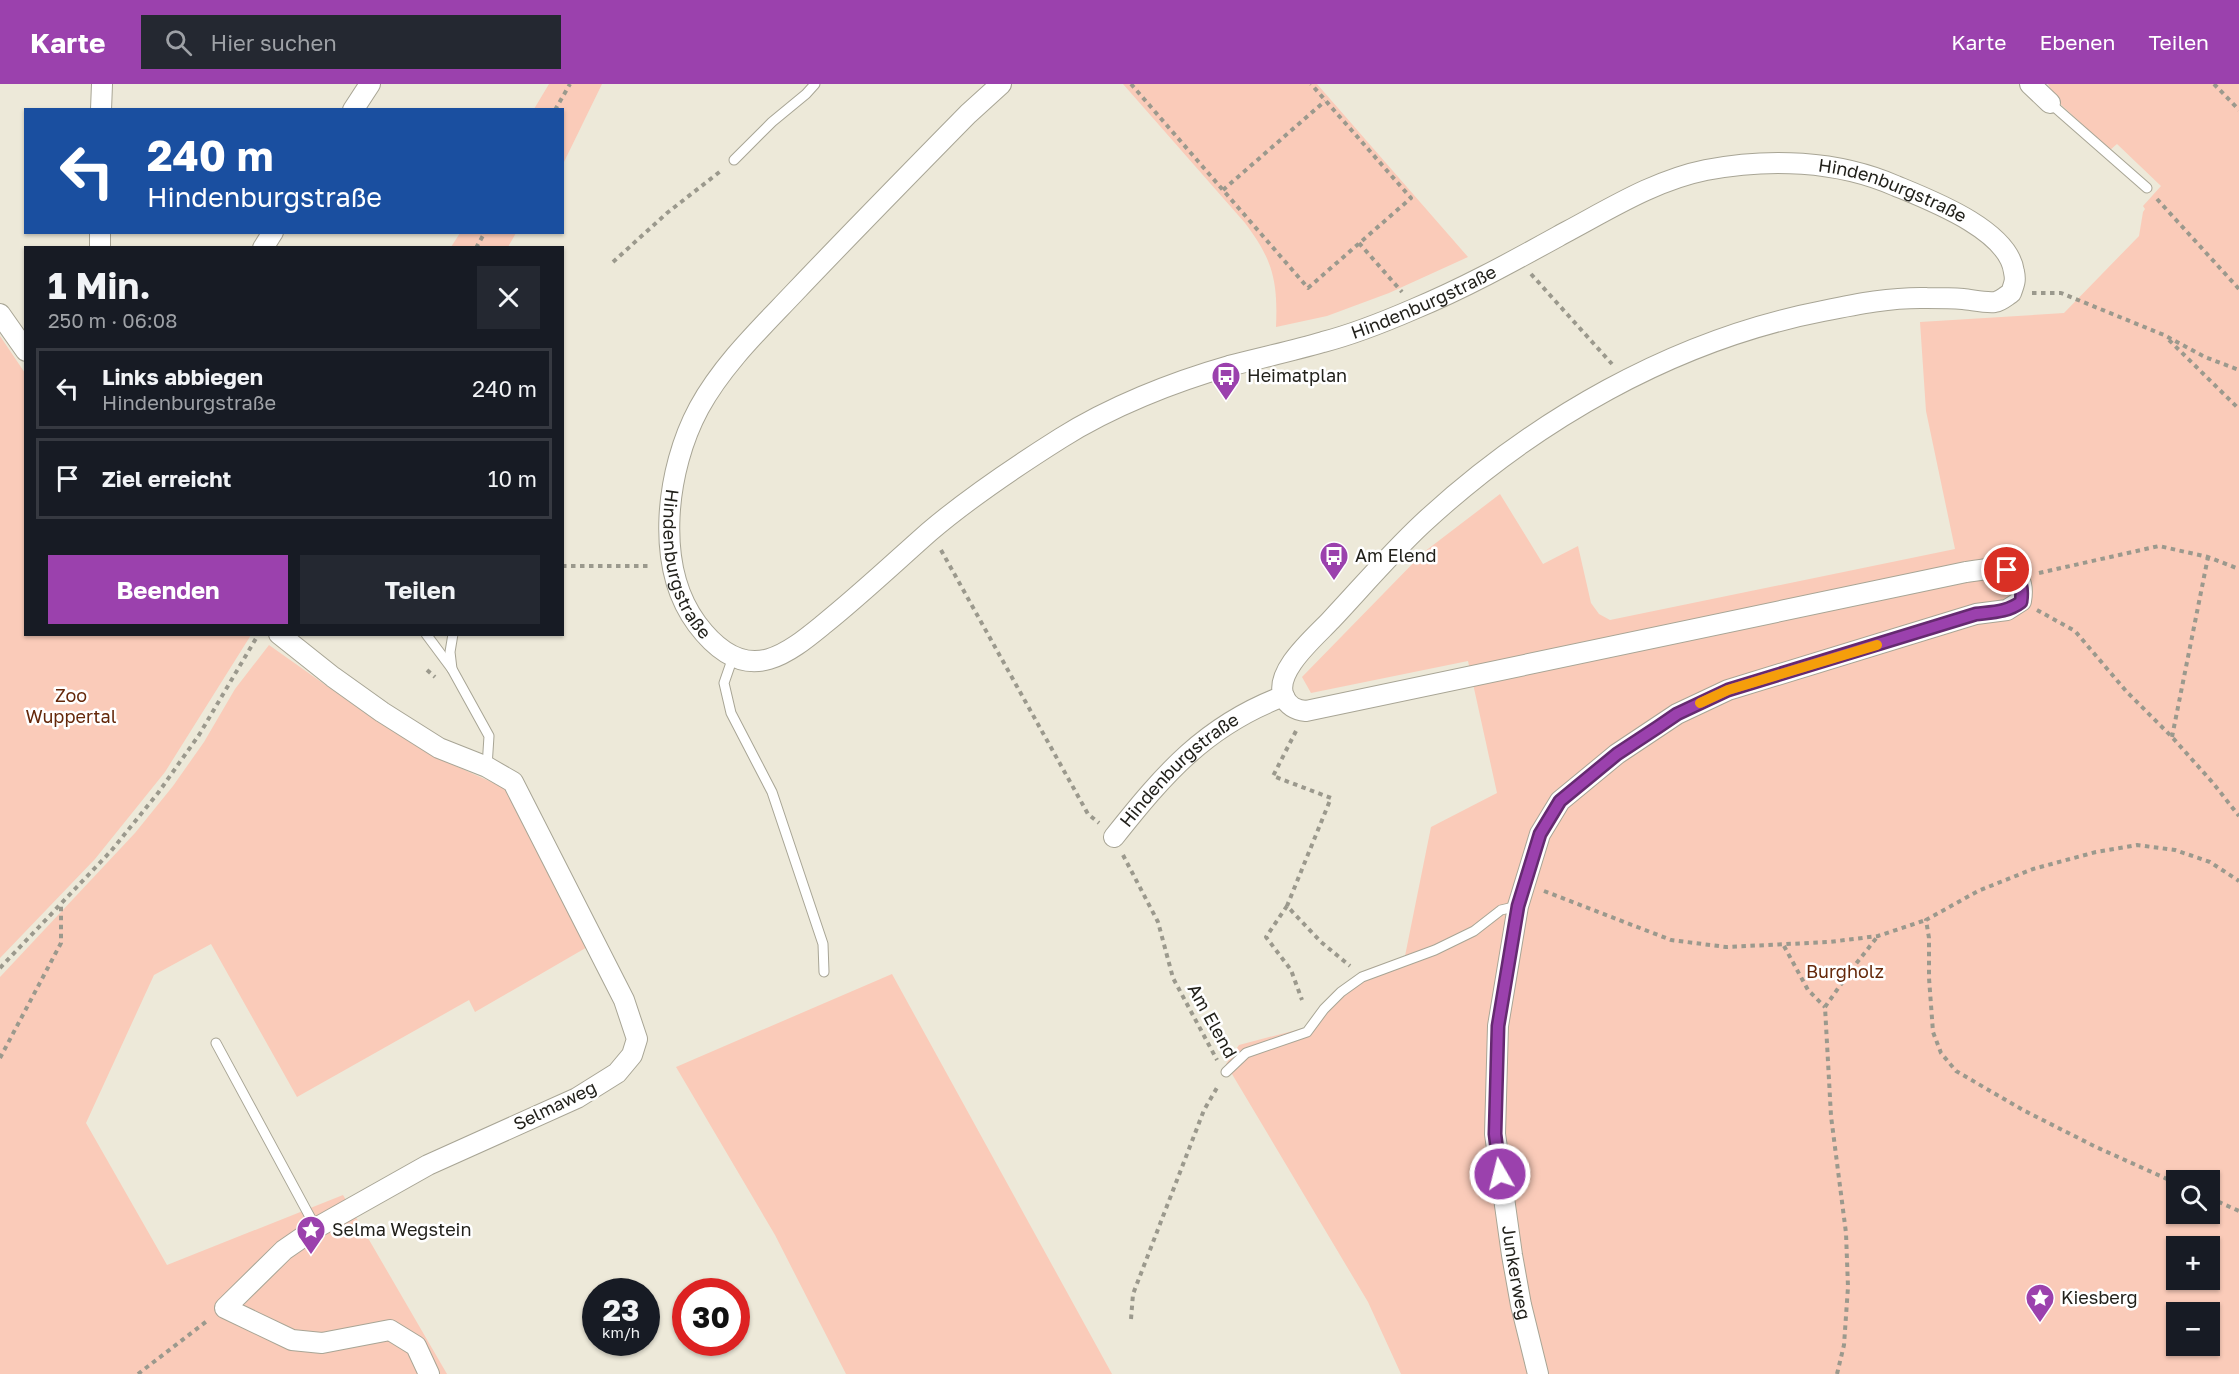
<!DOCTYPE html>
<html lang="de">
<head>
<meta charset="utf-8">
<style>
	:root { --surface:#171b24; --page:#242831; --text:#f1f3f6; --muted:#9ea1a6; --line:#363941; --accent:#9b41ad }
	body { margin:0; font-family:"Golos Text",sans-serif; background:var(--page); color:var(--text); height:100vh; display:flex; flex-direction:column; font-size:22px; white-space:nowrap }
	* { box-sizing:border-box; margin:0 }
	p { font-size:20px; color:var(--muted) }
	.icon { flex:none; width:33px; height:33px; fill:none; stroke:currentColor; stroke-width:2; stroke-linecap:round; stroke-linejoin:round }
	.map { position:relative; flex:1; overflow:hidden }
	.panel { position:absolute; left:24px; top:162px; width:540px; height:390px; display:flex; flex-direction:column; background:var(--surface); border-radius:0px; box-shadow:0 2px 4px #0004 }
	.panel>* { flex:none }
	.guide { position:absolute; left:24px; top:24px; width:540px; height:126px; border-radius:0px; box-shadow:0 2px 4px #0004; background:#1a4fa0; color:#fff; overflow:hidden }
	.tools { position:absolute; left:2166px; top:1086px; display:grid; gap:12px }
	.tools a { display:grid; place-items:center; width:54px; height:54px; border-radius:0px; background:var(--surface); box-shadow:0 2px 4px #0004; font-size:30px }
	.speed { position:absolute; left:582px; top:1194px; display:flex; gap:12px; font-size:30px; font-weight:700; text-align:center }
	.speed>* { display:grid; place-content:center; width:78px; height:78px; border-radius:50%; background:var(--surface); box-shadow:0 2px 4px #0004; line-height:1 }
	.speed small { font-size:15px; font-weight:400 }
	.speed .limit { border:9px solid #d22; background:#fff; color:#111 }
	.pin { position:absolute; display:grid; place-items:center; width:51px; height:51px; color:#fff; margin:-26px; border:3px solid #fff; border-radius:50%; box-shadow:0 2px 6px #0007 }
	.me { position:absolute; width:66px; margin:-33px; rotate:352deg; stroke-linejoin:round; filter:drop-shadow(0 0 4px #0008) }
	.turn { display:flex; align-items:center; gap:21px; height:126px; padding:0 24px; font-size:27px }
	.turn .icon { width:78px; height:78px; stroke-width:2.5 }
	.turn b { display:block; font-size:42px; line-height:51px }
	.round { display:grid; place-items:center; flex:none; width:63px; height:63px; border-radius:0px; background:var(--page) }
	.summary { display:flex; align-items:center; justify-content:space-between; height:102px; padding:0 24px }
	h1 { font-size:36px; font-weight:700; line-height:45px }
	.action { display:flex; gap:12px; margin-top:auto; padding:12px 24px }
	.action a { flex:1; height:69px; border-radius:0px; background:var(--accent); color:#fff; font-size:24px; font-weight:700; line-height:69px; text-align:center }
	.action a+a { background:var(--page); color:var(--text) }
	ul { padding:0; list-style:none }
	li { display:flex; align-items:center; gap:18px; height:81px; margin:0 12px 9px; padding:0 12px; border:3px solid var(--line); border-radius:0px }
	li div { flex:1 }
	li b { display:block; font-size:22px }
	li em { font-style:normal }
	header { display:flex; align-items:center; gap:36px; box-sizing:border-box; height:84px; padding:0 30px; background:var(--accent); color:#fff }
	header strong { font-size:28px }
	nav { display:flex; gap:33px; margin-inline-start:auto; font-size:21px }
	.search { width:420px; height:54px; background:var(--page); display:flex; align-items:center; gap:15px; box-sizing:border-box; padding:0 21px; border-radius:0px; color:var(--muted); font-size:22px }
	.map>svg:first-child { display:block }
	.green { fill:#facbb9; fill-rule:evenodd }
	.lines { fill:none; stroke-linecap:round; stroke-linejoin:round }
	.lane-casing { stroke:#a8a595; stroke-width:11 }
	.street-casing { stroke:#a8a595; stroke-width:22 }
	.path { stroke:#9b998d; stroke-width:4; stroke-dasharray:4.5 4.5; stroke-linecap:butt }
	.lane { stroke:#fff; stroke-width:9 }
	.street { stroke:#fff; stroke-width:20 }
	.route-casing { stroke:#652a70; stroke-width:15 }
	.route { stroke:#9b41ad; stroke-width:10 }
	.slow { stroke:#f59e0b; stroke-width:10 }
	.labels { text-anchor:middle; stroke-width:5; stroke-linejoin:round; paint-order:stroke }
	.street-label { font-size:18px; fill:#22211b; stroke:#fff }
	.poi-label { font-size:18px; fill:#22211b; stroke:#fff; text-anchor:start }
	.park-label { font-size:18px; fill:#65280a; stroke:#fff }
</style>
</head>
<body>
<header>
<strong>Karte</strong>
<div class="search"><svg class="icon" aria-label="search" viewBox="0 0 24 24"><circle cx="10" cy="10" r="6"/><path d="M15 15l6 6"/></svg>Hier suchen</div>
<nav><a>Karte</a><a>Ebenen</a><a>Teilen</a></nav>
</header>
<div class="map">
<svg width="2239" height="1290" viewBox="0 0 2239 1290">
	<rect width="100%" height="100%" fill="#ede9d9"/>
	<g class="green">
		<polygon points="549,0 602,0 563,80 562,26 534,25"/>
		<path d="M 1123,0 L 1317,0 L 1468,173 L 1389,209 L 1327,232 L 1276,243 C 1278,197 1273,176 1245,139 Z"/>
		<path d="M 2048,0 L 2239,0 L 2239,1290 L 1401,1290 L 1368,1218 L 1226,980 L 1239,961 L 1304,944 L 1333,908 L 1368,885 L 1405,872 L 1431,743 L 1497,709 L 1468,577 L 1311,609 L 1302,593 L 1424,468 L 1500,410 L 1543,480 L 1578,462 L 1591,519 L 1599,530 L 1610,536 L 1955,465 L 1926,327 L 1920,238 L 2064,229 L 2139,152 L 2143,128 L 2145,125 L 2143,122 L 2161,102 L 2117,60 L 2110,66 L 2056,16 ZM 2176,1096 L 2210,1096 L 2210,1130 L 2176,1130 ZM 2176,1162 L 2210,1162 L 2210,1196 L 2176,1196 ZM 2176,1228 L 2210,1228 L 2210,1262 L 2176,1262 Z"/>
		<polygon points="460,149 460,148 516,149 508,163 451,163"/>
		<polygon points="0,252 25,289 26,550 251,551 165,688 95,775 0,874"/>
		<polygon points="269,561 372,634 429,670 507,705 589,862 475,928 469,916 297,1013 211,860 154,891 86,1039 167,1181 343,1111 447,1290 0,1290 0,893 135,749 173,702 204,658 235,605"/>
		<polygon points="892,890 1112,1290 846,1290 775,1151 676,983"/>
	</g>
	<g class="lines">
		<g class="lane-casing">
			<g id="lane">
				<polyline points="2050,19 2147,104"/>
				<polyline points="734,76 772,38 806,10 815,0"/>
				<polyline points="426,550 452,585"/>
				<polyline points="453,550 450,568 452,585 489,652 487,683"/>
				<polyline points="733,573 724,599 731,629 772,708 823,860 824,888"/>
				<polyline points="216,959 316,1144"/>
				<polyline points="1226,988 1246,969 1307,948 1324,925 1341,908 1362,893 1435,866 1474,847 1501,826 1518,822"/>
			</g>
		</g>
		<g class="street-casing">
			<g id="street">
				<path id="s1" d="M 1001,0 L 968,30 C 910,89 852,148 795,208 C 761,244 723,280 699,324 C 666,385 654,482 697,540 C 715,564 739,584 769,575 C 789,569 808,553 824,540 C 860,511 894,479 929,448 C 970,413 1015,383 1061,354 C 1110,323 1173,298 1229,282 C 1260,274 1292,267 1323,258 C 1354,250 1384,238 1414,225 C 1467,203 1517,175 1568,147 C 1611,124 1656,96 1706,86 C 1768,74 1837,76 1896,102 C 1930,116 2009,146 2014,188 C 2016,197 2014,200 2011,209 C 2006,212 2001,217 1995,218 C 1985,219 1973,216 1963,215 C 1951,214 1939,214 1927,214 C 1892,213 1857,220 1823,227 C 1673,256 1533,337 1422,440 C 1390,470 1361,504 1331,536 C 1315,553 1273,588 1284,613 C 1289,623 1296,626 1306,627 L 1966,488 C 1992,484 2028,477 2021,517 L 2007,526 L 1976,530 L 1728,606 L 1677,630 L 1617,670 L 1560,717 L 1540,750 L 1518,822 L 1498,942 L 1495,1050 L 1512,1171 L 1521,1221 L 1538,1290"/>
				<polyline points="2030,0 2050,19"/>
				<polyline points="101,26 102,0"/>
				<polyline points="353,26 370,0"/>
				<polyline points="100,164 100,148"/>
				<polyline points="263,164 273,148"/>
				<polyline points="0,230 26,267"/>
				<polyline points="279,550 333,593 382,628 439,664 487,683 513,698 624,916 637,955 632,971 617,989 577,1014 428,1081 316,1144 284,1166 225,1224 292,1256 322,1259 390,1246 416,1262 429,1290"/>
				<path id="s2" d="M 1114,753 C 1164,690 1206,641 1284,612"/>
			</g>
		</g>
		<g class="path">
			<polyline points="1131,0 1308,204 1411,114 1311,0"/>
			<polyline points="2214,0 2239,26"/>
			<polyline points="555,26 570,0"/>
			<polyline points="1223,106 1325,17"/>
			<polyline points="2157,115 2239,205"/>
			<polyline points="1359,159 1402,208"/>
			<polyline points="476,164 485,148"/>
			<polyline points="613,178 667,129 722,86"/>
			<polyline points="1531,190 1612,280"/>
			<polyline points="2032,209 2061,209 2164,251 2205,273 2239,286"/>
			<polyline points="2169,256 2239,325"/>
			<polyline points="941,466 1088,730 1099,739"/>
			<polyline points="562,482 652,482"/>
			<polyline points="2039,489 2159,462 2208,473 2239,485"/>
			<polyline points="2037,526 2075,547 2126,607 2172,653 2213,699 2239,732"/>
			<polyline points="427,586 435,593"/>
			<polyline points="1296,647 1273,692 1331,714 1287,822 1321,858 1350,882"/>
			<polyline points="2172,653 2208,473"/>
			<polyline points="1123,771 1158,838 1173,894 1217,976"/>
			<polyline points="1544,807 1671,856 1726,863 1829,858 1878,852 1926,836"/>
			<polyline points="1287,822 1266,853 1291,886 1302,916"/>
			<polyline points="1784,862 1808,906 1825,923"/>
			<polyline points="0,884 111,767 158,709 199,651 258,551"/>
			<polyline points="0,974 61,859 61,819"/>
			<polyline points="2176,1099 2096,1063 2023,1026 1956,987 1941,969 1933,948 1929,894 1929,854 1926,836 1978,807 2033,785 2096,768 2137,761 2175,766 2210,778 2239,797"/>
			<polyline points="2210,1114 2239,1127"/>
			<polyline points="1131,1235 1133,1210 1204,1026 1218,1002"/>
			<polyline points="138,1290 207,1237"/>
			<polyline points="1837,1290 1844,1261 1848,1203 1846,1149 1831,1032 1825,923 1851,886 1878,852"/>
		</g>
		<use href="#lane" class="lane"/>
		<use href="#street" class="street"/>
	</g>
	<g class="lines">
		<g class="route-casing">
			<path id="route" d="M 1500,1090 L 1495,1050 L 1498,942 L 1518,822 L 1540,750 L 1560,717 L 1617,670 L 1658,643 L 1677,630 L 1728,606 L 1976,530 C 1993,528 2008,528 2021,518 C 2023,504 2021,491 2007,486"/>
		</g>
		<use href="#route" class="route"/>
		<polyline class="slow" points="1700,619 1728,606 1877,561"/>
	</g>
	<defs>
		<g id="bus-pin" transform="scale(1.5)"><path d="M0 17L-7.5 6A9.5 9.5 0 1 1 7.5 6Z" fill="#9b41ad" stroke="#fff"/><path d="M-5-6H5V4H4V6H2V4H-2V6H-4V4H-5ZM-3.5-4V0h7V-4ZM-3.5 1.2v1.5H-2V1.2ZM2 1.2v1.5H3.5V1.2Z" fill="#fff"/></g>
		<g id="sight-pin" transform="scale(1.5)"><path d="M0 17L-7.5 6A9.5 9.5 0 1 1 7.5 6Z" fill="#9b41ad" stroke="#fff"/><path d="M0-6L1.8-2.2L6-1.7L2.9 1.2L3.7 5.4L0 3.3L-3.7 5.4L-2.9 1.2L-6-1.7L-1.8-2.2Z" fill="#fff"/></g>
	</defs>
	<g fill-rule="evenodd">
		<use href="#bus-pin" x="1226" y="292"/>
		<use href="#bus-pin" x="1334" y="472"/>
		<use href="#sight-pin" x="311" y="1146"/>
		<use href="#sight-pin" x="2040" y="1214"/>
	</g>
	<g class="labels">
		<g class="street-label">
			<text dy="6" stroke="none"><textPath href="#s1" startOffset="2016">Hindenburgstraße</textPath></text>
			<text dy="6" stroke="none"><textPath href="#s1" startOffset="1512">Hindenburgstraße</textPath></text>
			<text dy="6" stroke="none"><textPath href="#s1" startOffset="608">Hindenburgstraße</textPath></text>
			<text dy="6" stroke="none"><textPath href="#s2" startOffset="94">Hindenburgstraße</textPath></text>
			<text transform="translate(1212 937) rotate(61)" y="6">Am Elend</text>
			<text transform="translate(555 1022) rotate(-26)" y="6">Selmaweg</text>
			<text dy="6" stroke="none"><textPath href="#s1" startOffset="4844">Junkerweg</textPath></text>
		</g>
		<g class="poi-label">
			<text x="1247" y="298">Heimatplan</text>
			<text x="1355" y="478">Am Elend</text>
			<text x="332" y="1152">Selma Wegstein</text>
			<text x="2061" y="1220">Kiesberg</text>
		</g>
		<g class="park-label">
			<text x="71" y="618">Zoo<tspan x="71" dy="21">Wuppertal</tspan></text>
			<text x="1845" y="894">Burgholz</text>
		</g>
	</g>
</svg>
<div class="tools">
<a><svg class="icon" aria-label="search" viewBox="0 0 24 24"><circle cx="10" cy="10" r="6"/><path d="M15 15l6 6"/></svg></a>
<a>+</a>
<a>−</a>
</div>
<div class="speed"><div>23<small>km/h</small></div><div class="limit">30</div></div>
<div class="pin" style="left:2007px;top:486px;background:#d93025"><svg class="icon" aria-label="arrive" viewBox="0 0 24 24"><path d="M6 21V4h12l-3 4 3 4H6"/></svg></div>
<svg class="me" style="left:1500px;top:1090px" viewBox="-20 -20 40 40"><circle r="17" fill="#9b41ad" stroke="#fff" stroke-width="3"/><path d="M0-11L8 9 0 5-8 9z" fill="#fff"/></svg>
<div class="guide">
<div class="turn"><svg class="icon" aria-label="left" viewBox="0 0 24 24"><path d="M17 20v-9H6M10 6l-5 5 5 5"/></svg><div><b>240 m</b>Hindenburgstraße</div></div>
</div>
<section class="panel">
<div class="summary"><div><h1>1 Min.</h1><p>250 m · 06:08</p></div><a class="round"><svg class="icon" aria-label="close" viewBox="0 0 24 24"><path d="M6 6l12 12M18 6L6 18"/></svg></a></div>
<ul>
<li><svg class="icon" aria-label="left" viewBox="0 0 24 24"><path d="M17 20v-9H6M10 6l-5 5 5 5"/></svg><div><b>Links abbiegen</b><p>Hindenburgstraße</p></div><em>240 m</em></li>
<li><svg class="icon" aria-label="arrive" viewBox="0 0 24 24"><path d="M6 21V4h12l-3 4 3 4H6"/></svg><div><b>Ziel erreicht</b></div><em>10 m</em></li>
</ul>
<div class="action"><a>Beenden</a><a>Teilen</a></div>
</section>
</div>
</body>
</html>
